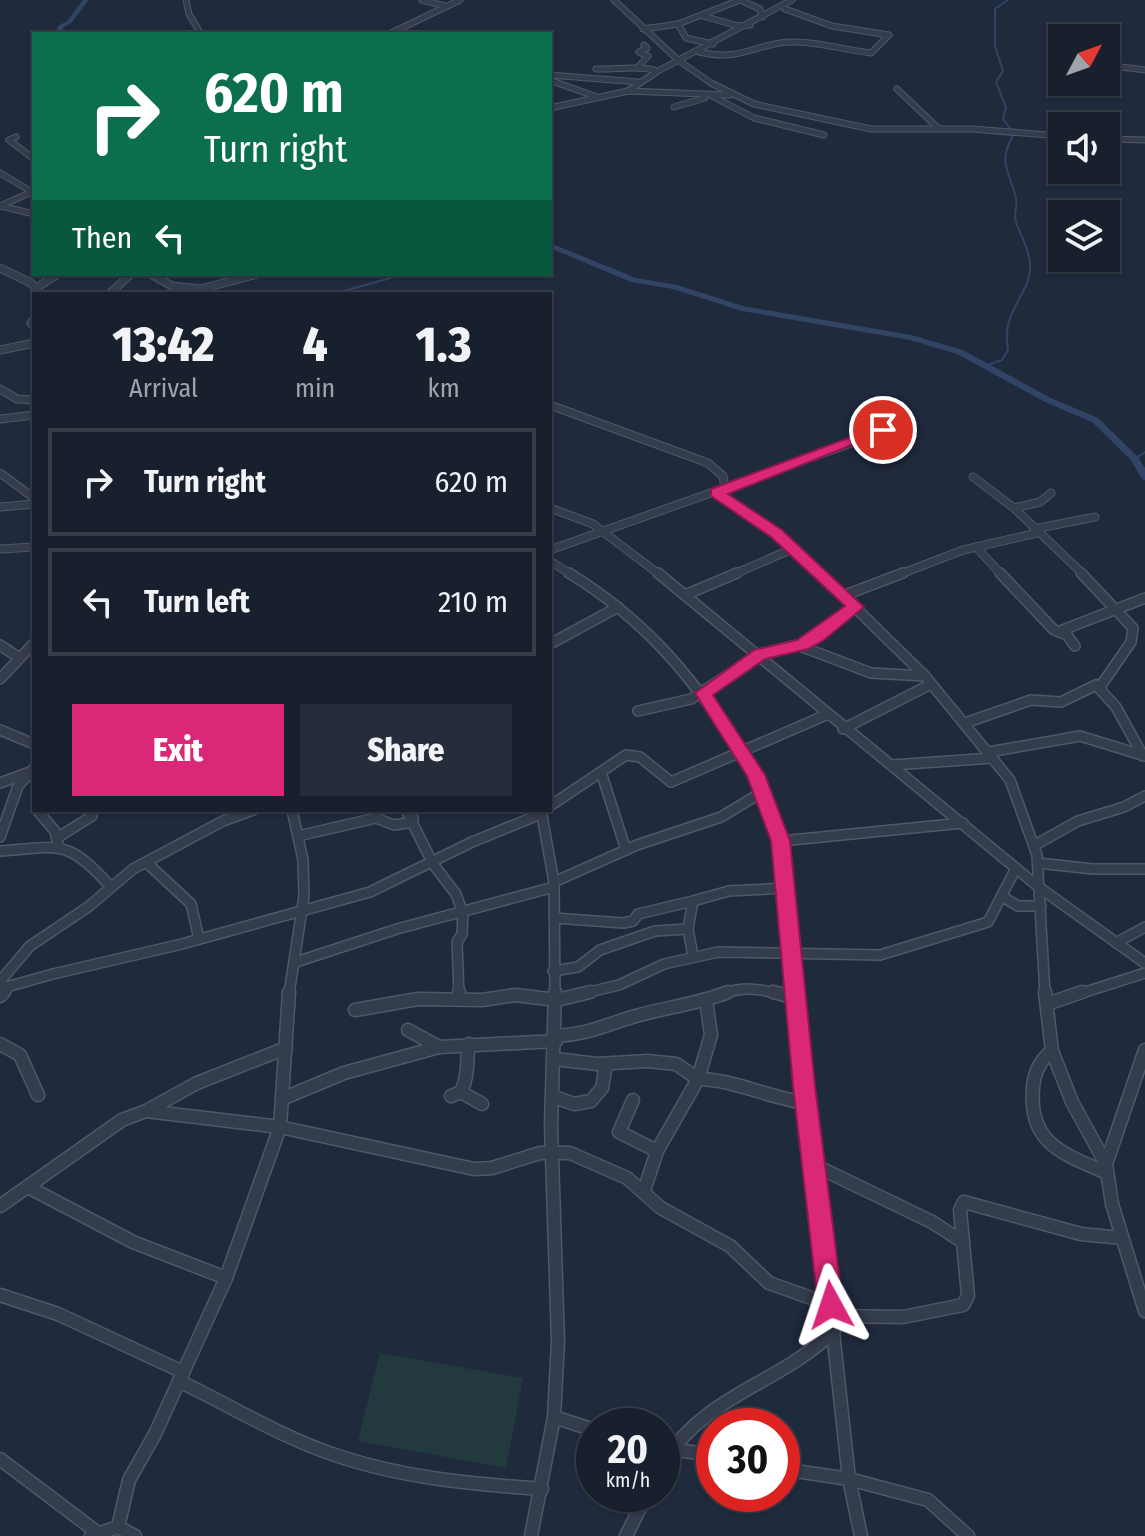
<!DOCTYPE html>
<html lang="en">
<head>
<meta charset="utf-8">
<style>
	:root { --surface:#18202e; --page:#252d3a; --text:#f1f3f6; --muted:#9fa3aa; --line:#363e4a; --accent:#db2777 }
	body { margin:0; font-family:"Fira Sans Condensed",sans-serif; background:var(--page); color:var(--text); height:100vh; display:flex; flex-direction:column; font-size:30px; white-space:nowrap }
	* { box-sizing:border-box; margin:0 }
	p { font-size:26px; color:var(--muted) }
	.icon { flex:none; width:44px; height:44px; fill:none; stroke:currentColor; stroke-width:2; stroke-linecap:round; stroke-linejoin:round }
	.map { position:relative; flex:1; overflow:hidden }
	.side { position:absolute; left:32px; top:292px; width:520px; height:520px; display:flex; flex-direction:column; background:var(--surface); border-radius:0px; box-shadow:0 2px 6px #0004,0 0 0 2px var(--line) }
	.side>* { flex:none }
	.banner { position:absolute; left:32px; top:32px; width:520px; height:244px; border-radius:0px; box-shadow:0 2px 6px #0004,0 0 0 2px var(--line); background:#0b6e4f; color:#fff; overflow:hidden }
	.needle { width:52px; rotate:49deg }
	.fabs { position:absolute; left:1048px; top:24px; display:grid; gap:16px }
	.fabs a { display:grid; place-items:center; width:72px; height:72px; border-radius:0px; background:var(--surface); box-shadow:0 2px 6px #0004,0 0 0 2px var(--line); font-size:40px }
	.speed { position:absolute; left:576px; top:1408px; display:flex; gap:16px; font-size:40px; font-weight:700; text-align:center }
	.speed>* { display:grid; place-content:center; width:104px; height:104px; border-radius:50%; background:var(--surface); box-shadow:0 2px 6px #0004,0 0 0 2px var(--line); line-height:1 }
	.speed small { font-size:20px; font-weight:400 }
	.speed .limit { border:12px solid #d22; background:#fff; color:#111 }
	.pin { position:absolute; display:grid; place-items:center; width:68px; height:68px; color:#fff; margin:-34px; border:4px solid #fff; border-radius:50%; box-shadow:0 2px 8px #0007 }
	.me { position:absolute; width:88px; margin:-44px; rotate:355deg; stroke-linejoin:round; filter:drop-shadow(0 0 6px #0008) }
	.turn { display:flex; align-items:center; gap:28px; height:168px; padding:0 40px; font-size:36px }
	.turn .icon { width:104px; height:104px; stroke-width:2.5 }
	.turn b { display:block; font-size:56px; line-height:68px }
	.then { display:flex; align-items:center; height:76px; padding:0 40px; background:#0003; gap:16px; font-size:30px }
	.eta { display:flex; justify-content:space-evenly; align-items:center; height:136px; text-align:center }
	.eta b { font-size:48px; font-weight:800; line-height:56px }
	.primary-button { display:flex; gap:16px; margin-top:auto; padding:16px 40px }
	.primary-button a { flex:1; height:92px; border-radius:0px; background:var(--accent); color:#fff; font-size:32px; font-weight:800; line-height:92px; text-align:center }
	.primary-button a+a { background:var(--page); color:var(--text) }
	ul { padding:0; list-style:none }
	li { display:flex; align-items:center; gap:24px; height:108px; margin:0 16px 12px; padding:0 24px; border:4px solid var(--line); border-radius:0px }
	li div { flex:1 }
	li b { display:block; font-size:30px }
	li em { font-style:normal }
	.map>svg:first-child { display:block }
	.green { fill:#22393e }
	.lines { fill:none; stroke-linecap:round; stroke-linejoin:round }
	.stream { stroke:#324466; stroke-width:2 }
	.river { fill:#324466; fill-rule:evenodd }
	.minor-far3-casing { stroke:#505768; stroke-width:7 }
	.minor-far2-casing { stroke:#505768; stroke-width:9 }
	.minor-far1-casing { stroke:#505768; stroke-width:12 }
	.minor-casing { stroke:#505768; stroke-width:15 }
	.minor-far3 { stroke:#343d4d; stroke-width:5 }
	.minor-far2 { stroke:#343d4d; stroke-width:7 }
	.minor-far1 { stroke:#343d4d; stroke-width:9 }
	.minor { stroke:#343d4d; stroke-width:12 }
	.route { fill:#db2777; stroke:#8e194d; stroke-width:2 }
</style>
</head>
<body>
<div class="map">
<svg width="1145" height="1536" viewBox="0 0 1145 1536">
	<rect width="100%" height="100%" fill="#202a3d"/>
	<polygon class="green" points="380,1353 523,1378 506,1468 358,1441"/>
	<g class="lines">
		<g class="stream">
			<polyline points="333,294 405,274"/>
			<path d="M 988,365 L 1002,360 L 1008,350 C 1000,309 1033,294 1030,263 C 1029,248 1020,235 1016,222 C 1013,214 1018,205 1016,198 C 1009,170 997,162 1014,134 L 1003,119 L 1006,107 L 996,82 L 1003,71 L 995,46 L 995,9 L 1008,0"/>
			<polyline points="1135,459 1145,452"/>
		</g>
		<g class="river">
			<polygon points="83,0 89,0 71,23 63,28 62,34 56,34 58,26 67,21"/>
			<polygon points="550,243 636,278 677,285 743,306 911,335 963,350 1051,398 1098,418 1138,457 1145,468 1145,480 1142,479 1131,460 1092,422 1045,402 957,354 910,340 742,311 673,289 631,282 550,248"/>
		</g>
		<g class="minor-far3-casing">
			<g id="minor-far3">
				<polyline points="186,0 189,14 201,34"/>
				<polyline points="422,0 445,6"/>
				<polyline points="614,0 678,60 711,83 754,104 871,129 971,129 1062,136"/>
				<polyline points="740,0 760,9 762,17"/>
				<polyline points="703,16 738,26 750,25"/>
				<polyline points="678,24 686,38 713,44"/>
				<polyline points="643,29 678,24 740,0"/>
				<polyline points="389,34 460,0"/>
				<path d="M 699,52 C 742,62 753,44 790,42 C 817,41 844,50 871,53 L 889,35 L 832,26 L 785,9"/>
				<polyline points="1106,65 1145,70"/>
				<polyline points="639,66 648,56 639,52 647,48 644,45"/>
				<path d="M 596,69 C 616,70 635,65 654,70"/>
				<polyline points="550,75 638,82"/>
				<polyline points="555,82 597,97"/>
				<polyline points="897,89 938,128"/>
				<polyline points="628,91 658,71 792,0"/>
				<polyline points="712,96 754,118 824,135"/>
				<polyline points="674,107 705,98"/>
				<polyline points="550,108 628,91 730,95"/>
				<polyline points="16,137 9,140 34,159"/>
				<polyline points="1106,139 1145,140"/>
				<polyline points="0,173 32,192"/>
				<polyline points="0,206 34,191"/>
				<polyline points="0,206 34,214"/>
			</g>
		</g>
		<g class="minor-far2-casing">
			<g id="minor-far2">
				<polyline points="0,268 31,283 40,294"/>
				<polyline points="151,274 172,286 201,289 204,294"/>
				<polyline points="36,288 58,274"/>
				<polyline points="201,289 257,274"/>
				<polyline points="109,294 131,274"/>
				<polyline points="34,319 31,323 34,326"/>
				<polyline points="0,350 34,343"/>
				<polyline points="0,389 17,399 34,400"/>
				<polyline points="550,405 708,463 723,476 725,489"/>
				<polyline points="0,419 34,415"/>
				<polyline points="0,473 34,498"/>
				<polyline points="973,477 1014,508 1084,575"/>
				<polyline points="716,493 776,534 822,575"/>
				<polyline points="0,507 34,504"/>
				<polyline points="550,508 593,524 660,575"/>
				<polyline points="1014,508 1040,502 1051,493"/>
				<polyline points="1034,529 1095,517"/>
				<polyline points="976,547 1002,575"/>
				<polyline points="0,549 34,547"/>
				<polyline points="550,550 874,435 906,419"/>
				<polyline points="550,561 572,575"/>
				<polyline points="732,575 792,549"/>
				<polyline points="898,575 963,550 1037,533"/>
			</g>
		</g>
		<g class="minor-far1-casing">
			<g id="minor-far1">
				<path d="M 569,573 C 642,618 688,671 734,742 C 750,768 768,795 776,824 C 791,879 791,938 796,994"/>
				<polyline points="658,573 1040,888 1145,963"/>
				<polyline points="820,573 925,676 1010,780 1037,855 1045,994"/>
				<polyline points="1000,573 1054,630 1067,635 1075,646"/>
				<polyline points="1081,573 1133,628 1131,642 1100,687"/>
				<polyline points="685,595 737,573"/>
				<polyline points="845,595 903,573"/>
				<polyline points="1060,631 1145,598"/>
				<polyline points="550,644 618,607"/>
				<polyline points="0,645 18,657"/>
				<polyline points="802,645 856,607"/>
				<polyline points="0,679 34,643"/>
				<polyline points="638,711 691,699 760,654 797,645 871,673 925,676"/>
				<polyline points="965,723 1031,700 1061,702 1096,685 1116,707 1143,756"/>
				<polyline points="843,729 931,684"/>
				<polyline points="0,730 34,744"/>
				<polyline points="989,752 1080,736 1145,756"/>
				<polyline points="892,765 993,758"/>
				<polyline points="601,772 626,850"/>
				<polyline points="0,783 27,773"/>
				<polyline points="550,806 626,755 640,757 671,782 826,715"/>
				<polyline points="37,810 55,831 58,845"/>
				<polyline points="406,810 433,864 456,894 463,913 462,934 457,942 459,994"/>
				<polyline points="541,810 554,882 555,994"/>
				<polyline points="298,836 376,818 394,825 413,822 413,817"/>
				<polyline points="0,837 18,786 34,768"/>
				<polyline points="57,838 92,816"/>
				<polyline points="781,841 963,823"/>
				<polyline points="1035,845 1078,821 1124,807 1145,796"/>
				<path d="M 0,851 C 60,847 67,838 110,886"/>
				<polyline points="147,863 191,904 199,939"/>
				<polyline points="1038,863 1093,869 1145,869"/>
				<polyline points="554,882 637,845 721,817 764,791"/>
				<polyline points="1003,897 1018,906 1041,906"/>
				<polyline points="554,918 623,923 633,921 638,914 693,901"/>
				<polyline points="1116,943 1145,927"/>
				<polyline points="693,956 688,929 693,901 729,891 786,888"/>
				<polyline points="296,962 397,929 554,887"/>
				<polyline points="553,971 578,967 600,950 655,931 688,929"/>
				<polyline points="5,990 1,980 30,946 88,907 133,869 223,821 253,810"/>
				<polyline points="2,994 10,986 53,974 182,944 370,892 472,842 541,814"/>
				<polyline points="289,994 304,896 303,860 292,810"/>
				<polyline points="581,994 619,985 664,964 718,952 880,955 988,922 1016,868"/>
				<path d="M 723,994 C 743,986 760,989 781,994"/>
				<polyline points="1079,994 1145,973"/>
			</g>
		</g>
		<g class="minor-casing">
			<g id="minor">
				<polyline points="459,992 459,998"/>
				<polyline points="773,992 796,998"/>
				<polyline points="796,992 849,1479 861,1536"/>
				<polyline points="1045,992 1052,1051 1072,1102 1106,1164 1112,1204 1145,1311"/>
				<polyline points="0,996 4,992"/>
				<polyline points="1047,1004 1082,992"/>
				<polyline points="355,1010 418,999 482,1000 515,995 557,1000 590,992"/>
				<polyline points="408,1030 439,1047"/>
				<path d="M 556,1036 C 590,1034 604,1025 636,1016 C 667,1007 698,1004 728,992"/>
				<polyline points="0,1044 20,1055 38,1095"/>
				<path d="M 1052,1051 C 1039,1061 1034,1073 1033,1088 C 1028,1144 1064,1154 1107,1173"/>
				<polyline points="555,1059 597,1064 648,1061 676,1064 698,1079 711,1035 706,1000"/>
				<polyline points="461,1092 482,1104"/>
				<path d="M 451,1096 L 461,1092 C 469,1075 466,1062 469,1044"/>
				<polyline points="552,1096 574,1104 591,1101 602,1088 606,1064"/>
				<polyline points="284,1098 344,1073 439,1047 556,1041"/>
				<polyline points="633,1100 619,1132 657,1151"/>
				<polyline points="148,1110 197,1083 286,1048"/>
				<polyline points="1106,1164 1145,1050"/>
				<polyline points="816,1166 932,1222 963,1242"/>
				<polyline points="30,1188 133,1242 226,1278"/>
				<path d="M 644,1191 L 657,1151 L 698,1079 C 732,1079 770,1098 806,1103"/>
				<polyline points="0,1206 122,1120 146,1111 280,1127 474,1169 492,1168 540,1153 570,1153 627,1178 661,1208 730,1246 769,1283 831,1305"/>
				<polyline points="0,1295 58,1314 183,1372"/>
				<polyline points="832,1316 903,1317 963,1305 968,1296 960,1210 964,1202 1081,1234 1122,1238"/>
				<path d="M 179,1381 C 231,1406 281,1437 335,1455 C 402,1478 472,1484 542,1489"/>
				<polyline points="554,1417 594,1430"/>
				<polyline points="662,1448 714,1455"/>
				<polyline points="0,1459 98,1533"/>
				<path d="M 662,1464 C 708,1392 775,1387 834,1331"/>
				<polyline points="782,1469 849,1479 928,1500 968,1536"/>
				<polyline points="118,1527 129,1480 155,1434 226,1278 280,1127 289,992"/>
				<polyline points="91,1536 118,1527 135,1536"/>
				<polyline points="531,1536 554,1417 558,1341 551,1125 555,992"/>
				<polyline points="626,1536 647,1494"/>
			</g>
		</g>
		<use href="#minor-far3" class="minor-far3"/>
		<use href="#minor-far2" class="minor-far2"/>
		<use href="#minor-far1" class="minor-far1"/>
		<use href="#minor" class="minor"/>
	</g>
	<polygon class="route" points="878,427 890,430 728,494 782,530 864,607 824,640 808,649 765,659 713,695 765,775 790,841 815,1086 843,1305 839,1314 831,1317 822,1314 818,1305 793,1086 771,841 747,776 695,693 754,650 797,640 845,606 771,537 711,496 711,489"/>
</svg>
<div class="fabs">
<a><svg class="needle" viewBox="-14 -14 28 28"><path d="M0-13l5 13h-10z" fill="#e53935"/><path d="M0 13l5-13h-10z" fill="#9fa3aa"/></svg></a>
<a><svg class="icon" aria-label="sound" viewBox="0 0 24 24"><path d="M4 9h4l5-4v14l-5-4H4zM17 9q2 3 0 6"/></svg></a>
<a><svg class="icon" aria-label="layers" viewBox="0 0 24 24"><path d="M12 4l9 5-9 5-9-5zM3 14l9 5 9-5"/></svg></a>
</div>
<div class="speed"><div>20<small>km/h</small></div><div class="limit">30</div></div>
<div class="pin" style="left:883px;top:430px;background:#d93025"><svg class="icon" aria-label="arrive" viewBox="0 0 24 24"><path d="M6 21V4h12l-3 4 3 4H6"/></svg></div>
<svg class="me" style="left:831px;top:1305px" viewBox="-20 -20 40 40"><path d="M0-17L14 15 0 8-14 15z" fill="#db2777" stroke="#fff" stroke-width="4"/></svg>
<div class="banner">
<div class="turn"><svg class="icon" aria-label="right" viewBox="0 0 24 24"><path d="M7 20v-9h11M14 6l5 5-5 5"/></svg><div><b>620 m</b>Turn right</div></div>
<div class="then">Then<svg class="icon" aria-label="left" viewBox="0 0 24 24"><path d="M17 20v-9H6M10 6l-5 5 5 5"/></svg></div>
</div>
<section class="side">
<div class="eta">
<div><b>13:42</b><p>Arrival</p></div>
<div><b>4</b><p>min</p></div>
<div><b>1.3</b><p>km</p></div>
</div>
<ul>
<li><svg class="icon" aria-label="right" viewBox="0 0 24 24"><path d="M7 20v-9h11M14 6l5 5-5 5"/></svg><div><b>Turn right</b></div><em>620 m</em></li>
<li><svg class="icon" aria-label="left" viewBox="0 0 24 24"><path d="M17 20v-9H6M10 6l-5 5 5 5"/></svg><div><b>Turn left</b></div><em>210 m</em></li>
</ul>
<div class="primary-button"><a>Exit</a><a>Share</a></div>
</section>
</div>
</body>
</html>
